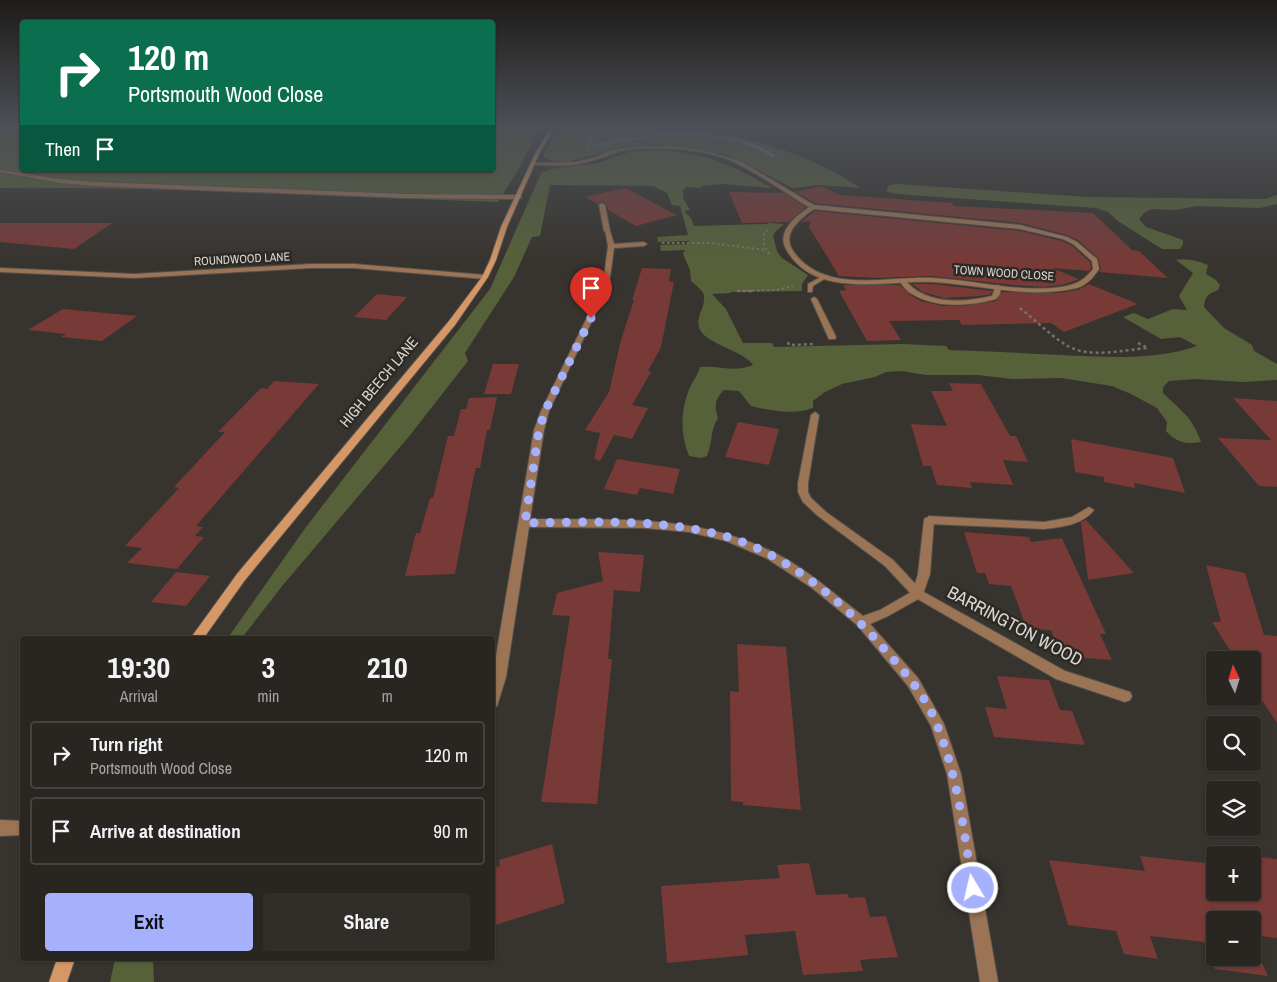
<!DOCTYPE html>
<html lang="en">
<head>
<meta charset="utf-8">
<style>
	:root { --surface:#292622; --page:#312e2a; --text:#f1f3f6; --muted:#a5a5a5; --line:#454340; --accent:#a5b1fc }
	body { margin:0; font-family:"Archivo Narrow",sans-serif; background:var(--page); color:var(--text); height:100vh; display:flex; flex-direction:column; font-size:19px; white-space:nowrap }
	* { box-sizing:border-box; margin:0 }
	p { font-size:16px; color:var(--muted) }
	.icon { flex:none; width:28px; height:28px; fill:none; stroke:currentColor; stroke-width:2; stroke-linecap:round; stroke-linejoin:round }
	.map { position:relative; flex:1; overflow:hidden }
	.panel { position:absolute; left:20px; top:636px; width:475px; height:325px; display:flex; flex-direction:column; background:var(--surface); border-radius:5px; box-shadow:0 1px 4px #0004,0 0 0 1px var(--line) }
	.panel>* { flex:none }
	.hud { position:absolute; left:20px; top:20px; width:475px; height:152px; border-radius:5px; box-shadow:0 1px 4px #0004,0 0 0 1px var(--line); background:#0b6e4f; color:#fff; overflow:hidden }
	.needle { width:32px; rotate:356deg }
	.tools { position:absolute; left:1206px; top:651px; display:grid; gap:10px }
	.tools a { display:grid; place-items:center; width:55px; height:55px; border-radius:5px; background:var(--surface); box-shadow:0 1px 4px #0004,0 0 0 1px var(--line); font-size:25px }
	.pin { position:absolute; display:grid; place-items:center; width:42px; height:42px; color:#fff; margin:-51px -21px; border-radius:50% 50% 50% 0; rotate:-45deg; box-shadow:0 0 5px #0007 }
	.pin .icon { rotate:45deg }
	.me { position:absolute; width:55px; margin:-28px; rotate:351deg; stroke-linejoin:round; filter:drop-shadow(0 0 4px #0008) }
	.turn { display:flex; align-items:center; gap:18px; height:105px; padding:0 25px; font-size:22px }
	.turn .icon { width:65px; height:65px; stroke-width:2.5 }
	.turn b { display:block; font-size:35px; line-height:42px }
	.then { display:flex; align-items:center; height:48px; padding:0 25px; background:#0003; gap:10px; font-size:19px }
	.eta { display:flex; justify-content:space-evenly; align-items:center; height:85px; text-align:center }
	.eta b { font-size:30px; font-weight:800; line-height:35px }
	.action { display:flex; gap:10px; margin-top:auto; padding:10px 25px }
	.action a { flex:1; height:58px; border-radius:5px; background:var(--accent); color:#111; font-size:20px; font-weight:800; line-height:58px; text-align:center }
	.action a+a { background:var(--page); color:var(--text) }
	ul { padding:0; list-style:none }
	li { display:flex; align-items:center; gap:15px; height:68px; margin:0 10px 8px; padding:0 15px; border:2px solid var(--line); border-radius:5px }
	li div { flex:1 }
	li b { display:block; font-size:19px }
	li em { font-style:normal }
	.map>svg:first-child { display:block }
	.green { fill:#56613a }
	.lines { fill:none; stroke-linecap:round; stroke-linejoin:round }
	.stream { fill:#6b87a6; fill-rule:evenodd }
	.building { fill:#773a37 }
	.lane-casing { stroke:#54514c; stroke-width:2 }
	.street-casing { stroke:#54514c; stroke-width:2 }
	.secondary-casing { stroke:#54514c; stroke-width:2 }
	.path-far2 { stroke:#74716d; stroke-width:1; stroke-dasharray:2 2; stroke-linecap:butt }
	.path-far1 { stroke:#74716d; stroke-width:2; stroke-dasharray:2.5 2.5; stroke-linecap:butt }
	.path { stroke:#74716d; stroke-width:2.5; stroke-dasharray:3 3; stroke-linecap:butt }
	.lane { fill:#9b7455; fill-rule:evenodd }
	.street { fill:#9b7455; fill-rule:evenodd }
	.secondary { fill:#d59766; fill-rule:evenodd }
	.route { stroke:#a5b1fc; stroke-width:9; stroke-dasharray:0 16.2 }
	.labels { text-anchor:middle; stroke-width:5; stroke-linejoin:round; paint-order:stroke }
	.far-street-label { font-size:12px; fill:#dad7d4; stroke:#2d2924 }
	.street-label { font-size:15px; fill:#dad7d4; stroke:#2d2924 }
	.near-street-label { font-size:18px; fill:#dad7d4; stroke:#2d2924 }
</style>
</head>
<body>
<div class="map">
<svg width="1277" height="982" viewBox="0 0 1277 982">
	<rect width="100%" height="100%" fill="#37332e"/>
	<g class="green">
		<path d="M 0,127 L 22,127 L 22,170 L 492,170 L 493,127 L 543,127 L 537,133 L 518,170 L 498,202 C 332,197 166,186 0,188 Z"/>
		<path d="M 561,127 C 597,127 633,124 669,127 C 736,133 804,149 860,188 L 819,185 L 792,188 L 729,155 L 688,147 L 656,145 L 623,147 L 571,161 L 553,161 L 544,157 L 544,153 Z"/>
		<path d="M 657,150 C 708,153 728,164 771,187 L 775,187 L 769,188 L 721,184 L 701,186 L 701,188 L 686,187 L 683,190 L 683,198 L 690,210 L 684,211 L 691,218 L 694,226 L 768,224 L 768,223 L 784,224 L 775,232 L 773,236 L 777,251 L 782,258 L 808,275 L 802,284 L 802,291 L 730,292 L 730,293 L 712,294 L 726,309 L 743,343 L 772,343 L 774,347 L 903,344 L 946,346 L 949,350 C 986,351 1023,353 1060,355 C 1106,357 1153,361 1197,346 L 1180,337 L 1161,339 L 1123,317 L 1134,313 L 1148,319 L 1173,309 L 1187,310 L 1179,296 L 1193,273 L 1176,260 C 1188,258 1198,261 1208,265 L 1206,274 L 1216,280 L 1220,285 L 1218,290 C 1208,294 1205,296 1204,307 L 1224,328 L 1252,345 L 1254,351 L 1277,364 L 1277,380 L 1243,382 L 1195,379 L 1169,381 L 1163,387 L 1163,393 C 1181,411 1192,416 1201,442 C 1186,445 1176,442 1166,431 L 1167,422 L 1157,408 L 1131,394 L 1112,386 L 1061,378 L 1012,379 L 978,375 L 926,375 L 901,371 L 886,372 L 875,377 L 842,384 L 825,392 L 813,401 L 813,408 C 794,415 771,411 751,406 L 739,391 L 724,390 C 715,399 714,406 718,418 C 710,430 713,442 707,456 L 701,458 L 689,456 C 680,433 680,409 691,385 C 694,379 698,375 700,367 C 718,365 736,373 753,365 C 746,353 713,345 703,334 C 691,321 706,309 704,296 C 703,290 696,286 691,281 L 690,270 L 683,254 L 685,250 L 661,251 L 660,245 L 690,244 L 689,241 L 658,242 L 657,237 L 688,235 L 680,206 L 672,205 L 667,193 L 653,186 L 550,185 L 540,236 L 532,237 L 514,277 L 465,353 L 468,361 L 411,434 L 283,585 L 241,639 L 227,639 L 306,527 L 490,289 L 541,173 L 551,169 L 598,163 L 632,151 Z"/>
		<polygon points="897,184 1088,197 1265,199 1277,195 1277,204 1260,208 1196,206 1176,210 1151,209 1144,213 1139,219 1146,227 1183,240 1183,244 1180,249 1162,249 1118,221 1108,212 1096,208 910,195 891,193 886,191 889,185"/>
		<polygon points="115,959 153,959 154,982 110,982"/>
	</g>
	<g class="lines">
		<g class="stream">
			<polygon points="596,127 600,127 587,148 585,148"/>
			<path d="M 661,134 C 699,133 744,133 776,156 L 773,157 C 767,154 761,150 755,148 C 710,128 641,136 594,147 L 592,146 L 614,140 Z"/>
		</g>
	</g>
	<g class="building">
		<polygon points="821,186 840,195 952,203 954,206 1093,213 1132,250 1139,251 1168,278 1099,272 1101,269 1098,258 1078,240 1067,235 1020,223 815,203 796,192"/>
		<polygon points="625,188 677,215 636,226 608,210 607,205 603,201 598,204 585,197"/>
		<polygon points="729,192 784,193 806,207 789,222 742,223"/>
		<polygon points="815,211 1020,231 1062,241 1072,246 1090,262 1091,268 1089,271 1052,268 1079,279 1066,284 1045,287 1013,285 932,276 876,278 839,276 809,227 811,221 801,222"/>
		<polygon points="0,223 112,223 74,249 0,242"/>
		<polygon points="642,268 671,269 669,281 674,282 661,347 648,371 651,372 632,405 648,408 632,439 614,435 600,461 594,459 600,433 585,430 609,392 621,340 634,300 632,300"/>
		<polygon points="912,284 933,284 992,291 991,294 980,296 944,298 923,292"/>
		<polygon points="1089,284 1138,304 1064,332 1051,323 962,325 959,320 889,321 901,340 867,341 839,291 846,290 843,285 900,285 909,294 921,301 942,306 965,306 996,301 1002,292 1059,293 1078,290"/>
		<polygon points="377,294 407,297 386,320 354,317"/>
		<polygon points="63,309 137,316 102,341 61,337 66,334 28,330"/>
		<polygon points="493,364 519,364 511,394 484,394"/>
		<polygon points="274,381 319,384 196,526 203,527 195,536 204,537 177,569 127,563 142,548 125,546 179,488 174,487 225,432 218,432 261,388 267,389"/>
		<polygon points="949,383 981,384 1010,436 1016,436 1028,462 1003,460 1013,485 970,482 972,488 937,485 931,466 923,466 911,424 947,426 931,391 953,391"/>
		<polygon points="497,397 490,430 487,430 480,468 476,468 474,475 455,574 405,576 416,533 420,533 430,498 433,498 448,436 454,436 461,409 466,409 469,398"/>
		<polygon points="1233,398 1277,401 1277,487 1259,486 1218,438 1271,440"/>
		<polygon points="738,422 779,429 769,465 725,457"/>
		<polygon points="1071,439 1173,458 1185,493 1134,483 1135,488 1104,482 1104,477 1075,472"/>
		<polygon points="617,459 680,469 673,494 640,488 637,495 604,489"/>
		<polygon points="1086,520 1134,573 1088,580 1081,522"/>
		<polygon points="964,532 1029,537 1031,542 1062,538 1106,634 1100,634 1112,660 1061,656 1051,630 1027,629 1011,586 989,584 985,573 977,573"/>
		<polygon points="598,552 644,555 640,592 614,590 608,659 612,659 597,804 541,802 570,616 552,615 557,593 603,581"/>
		<polygon points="1206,565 1245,573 1264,635 1277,636 1277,723 1252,685 1252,660 1236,660 1212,622 1221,622"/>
		<polygon points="176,572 210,576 186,606 151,602"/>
		<polygon points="737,644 786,647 801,810 743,805 743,802 731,801 730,691 739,692"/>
		<polygon points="997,676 1049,680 1060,710 1072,711 1085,745 994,737 985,707 1007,709"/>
		<polygon points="552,844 565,903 492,926 492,868 500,866 499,860"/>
		<polygon points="1140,856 1215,864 1215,892 1252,892 1252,856 1277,859 1277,938 1252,935 1252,920 1215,920 1215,958 1252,958 1252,942 1268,976 1215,969 1204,942 1150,936 1158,959 1124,954 1116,931 1068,925 1049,860 1145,871"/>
		<polygon points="809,863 816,895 848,894 849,898 865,897 870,917 886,916 898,957 860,960 863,971 803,975 795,931 745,935 748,955 667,963 661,886 780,878 777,865"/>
	</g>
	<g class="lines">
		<g class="lane-casing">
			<g id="lane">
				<polygon points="0,170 60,179 96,182 406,194 519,195 522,197 519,199 406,198 96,186 60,183 0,172"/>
				<polygon points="602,203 605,205 610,231 607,233 604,231 599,205"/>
				<polygon points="821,277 826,278 813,286 812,292 808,292 808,284"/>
				<path d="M 900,279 L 904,279 C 925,305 961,303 992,296 L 996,285 L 1001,286 L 1000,294 L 996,299 C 971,306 936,309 912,294 C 906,291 902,285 899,280 Z"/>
				<polygon points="814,297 817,299 836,337 835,339 829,339 828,337 811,299"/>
				<polygon points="815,412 819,415 808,483 808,492 811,498 826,512 893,560 922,591 1065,671 1130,692 1132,696 1130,700 1125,702 1056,679 914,597 885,566 818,516 803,502 798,492 798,483 811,415"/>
				<path d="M 1089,507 L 1094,510 C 1082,525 1062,527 1044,529 L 929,524 L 924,520 L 929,516 L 1044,522 L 1072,517 Z"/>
			</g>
		</g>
		<g class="street-casing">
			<g id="street">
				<path d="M 674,146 L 702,150 L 740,161 L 814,205 L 1020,225 L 1067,237 L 1077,242 L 1097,259 L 1099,269 C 1093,278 1087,285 1077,288 C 1029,299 981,285 933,282 C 886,280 814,300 786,249 C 776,231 797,216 809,207 C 786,193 762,176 738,164 C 709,149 665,147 633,149 C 614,151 598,161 579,164 C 564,167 548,165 533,165 L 531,164 L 533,163 L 577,162 L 595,157 L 613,150 L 633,147 ZM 814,209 L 1020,229 L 1063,239 L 1073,244 L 1092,261 L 1093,269 C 1084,281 1075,285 1061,287 C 1018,293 975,280 932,278 C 887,276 824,295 793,251 C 781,233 801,218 814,209 Z"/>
				<path d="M 605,230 L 610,231 L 614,244 L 644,242 L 647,244 L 644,246 L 614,248 L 609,285 L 549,411 L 544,430 L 530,519 C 614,520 695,514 773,552 C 806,568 834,594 863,616 L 880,610 L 913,591 L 918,574 L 924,520 L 925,518 L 933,518 L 934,520 L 930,574 L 922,597 L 888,616 L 870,624 L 918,678 L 944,724 L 961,774 L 998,982 L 980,982 L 947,774 L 931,726 L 908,686 L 857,625 L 812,588 L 766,558 L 726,541 L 689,532 L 644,528 L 529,527 L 506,677 L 497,706 L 492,708 L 492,680 L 534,430 L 541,411 L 603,285 L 608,246 Z"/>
				<polygon points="311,264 354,264 485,275 488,277 485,279 354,268 311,268 134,278 0,272 0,268 134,274"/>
				<polygon points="0,820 22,821 22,835 0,836"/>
			</g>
		</g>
		<g class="secondary-casing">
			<g id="secondary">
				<polygon points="551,127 555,127 539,154 507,227 496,260 488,277 455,325 245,580 203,639 190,639 237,574 449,321 482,277 490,260 501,227 535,154"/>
				<polygon points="57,959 75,959 67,982 49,982"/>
			</g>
		</g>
		<polyline class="path-far2" points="570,133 575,127"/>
		<g class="path-far1">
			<polyline points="768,230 764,233 764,245 770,255"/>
			<polyline points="662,243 710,243 766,250"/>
			<polyline points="737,291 777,290 793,286"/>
		</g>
		<g class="path">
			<polyline points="737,291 754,291"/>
			<path d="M 1020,308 C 1035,320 1050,335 1066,345 C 1088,359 1123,350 1147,348"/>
			<polyline points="788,342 789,345 813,344"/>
			<polyline points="1138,343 1146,347"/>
		</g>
		<use href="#lane" class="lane"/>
		<use href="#street" class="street"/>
		<use href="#secondary" class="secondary"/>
	</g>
	<linearGradient id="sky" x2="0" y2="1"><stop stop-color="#1e1c19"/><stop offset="0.48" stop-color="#4d5057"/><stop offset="1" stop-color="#4d5057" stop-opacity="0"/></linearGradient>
	<rect width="1277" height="264" fill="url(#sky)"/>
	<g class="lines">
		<path class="route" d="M 591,318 L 545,411 L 539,430 L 525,523 C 592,522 663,518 728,537 C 783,553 841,600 878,642 C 901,668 925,693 937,725 C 958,777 964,833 973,888"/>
	</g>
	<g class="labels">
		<g class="far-street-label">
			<text transform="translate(242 259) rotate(-3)" y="4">ROUNDWOOD LANE</text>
			<text transform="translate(1004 273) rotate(4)" y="4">TOWN WOOD CLOSE</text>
		</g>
		<g class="street-label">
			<text transform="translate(379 382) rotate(-50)" y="5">HIGH BEECH LANE</text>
		</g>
		<g class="near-street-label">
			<text transform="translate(1015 626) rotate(28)" y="6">BARRINGTON WOOD</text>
		</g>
	</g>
</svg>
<div class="tools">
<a><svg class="needle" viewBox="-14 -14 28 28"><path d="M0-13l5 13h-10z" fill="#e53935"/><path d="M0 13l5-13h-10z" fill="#a5a5a5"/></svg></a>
<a><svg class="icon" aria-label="search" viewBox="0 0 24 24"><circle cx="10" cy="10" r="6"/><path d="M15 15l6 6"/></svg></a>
<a><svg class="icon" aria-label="layers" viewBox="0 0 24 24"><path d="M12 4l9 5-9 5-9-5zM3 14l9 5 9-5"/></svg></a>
<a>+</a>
<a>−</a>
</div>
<div class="pin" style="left:591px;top:318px;background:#d93025"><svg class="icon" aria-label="arrive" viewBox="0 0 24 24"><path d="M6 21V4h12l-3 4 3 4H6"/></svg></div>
<svg class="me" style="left:973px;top:888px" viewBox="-20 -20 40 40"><circle r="17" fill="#a5b1fc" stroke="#fff" stroke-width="3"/><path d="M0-11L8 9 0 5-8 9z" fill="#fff"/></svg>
<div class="hud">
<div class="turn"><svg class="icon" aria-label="right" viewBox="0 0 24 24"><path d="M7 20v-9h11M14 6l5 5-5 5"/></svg><div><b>120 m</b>Portsmouth Wood Close</div></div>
<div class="then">Then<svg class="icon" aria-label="arrive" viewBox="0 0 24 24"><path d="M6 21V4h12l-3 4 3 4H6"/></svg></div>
</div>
<section class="panel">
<div class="eta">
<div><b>19:30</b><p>Arrival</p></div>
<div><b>3</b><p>min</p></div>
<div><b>210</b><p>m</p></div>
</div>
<ul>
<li><svg class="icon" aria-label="right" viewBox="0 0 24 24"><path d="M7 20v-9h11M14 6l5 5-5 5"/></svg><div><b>Turn right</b><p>Portsmouth Wood Close</p></div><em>120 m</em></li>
<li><svg class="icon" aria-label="arrive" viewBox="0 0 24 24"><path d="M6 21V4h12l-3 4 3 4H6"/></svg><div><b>Arrive at destination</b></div><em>90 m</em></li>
</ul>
<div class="action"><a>Exit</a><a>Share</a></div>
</section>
</div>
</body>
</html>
